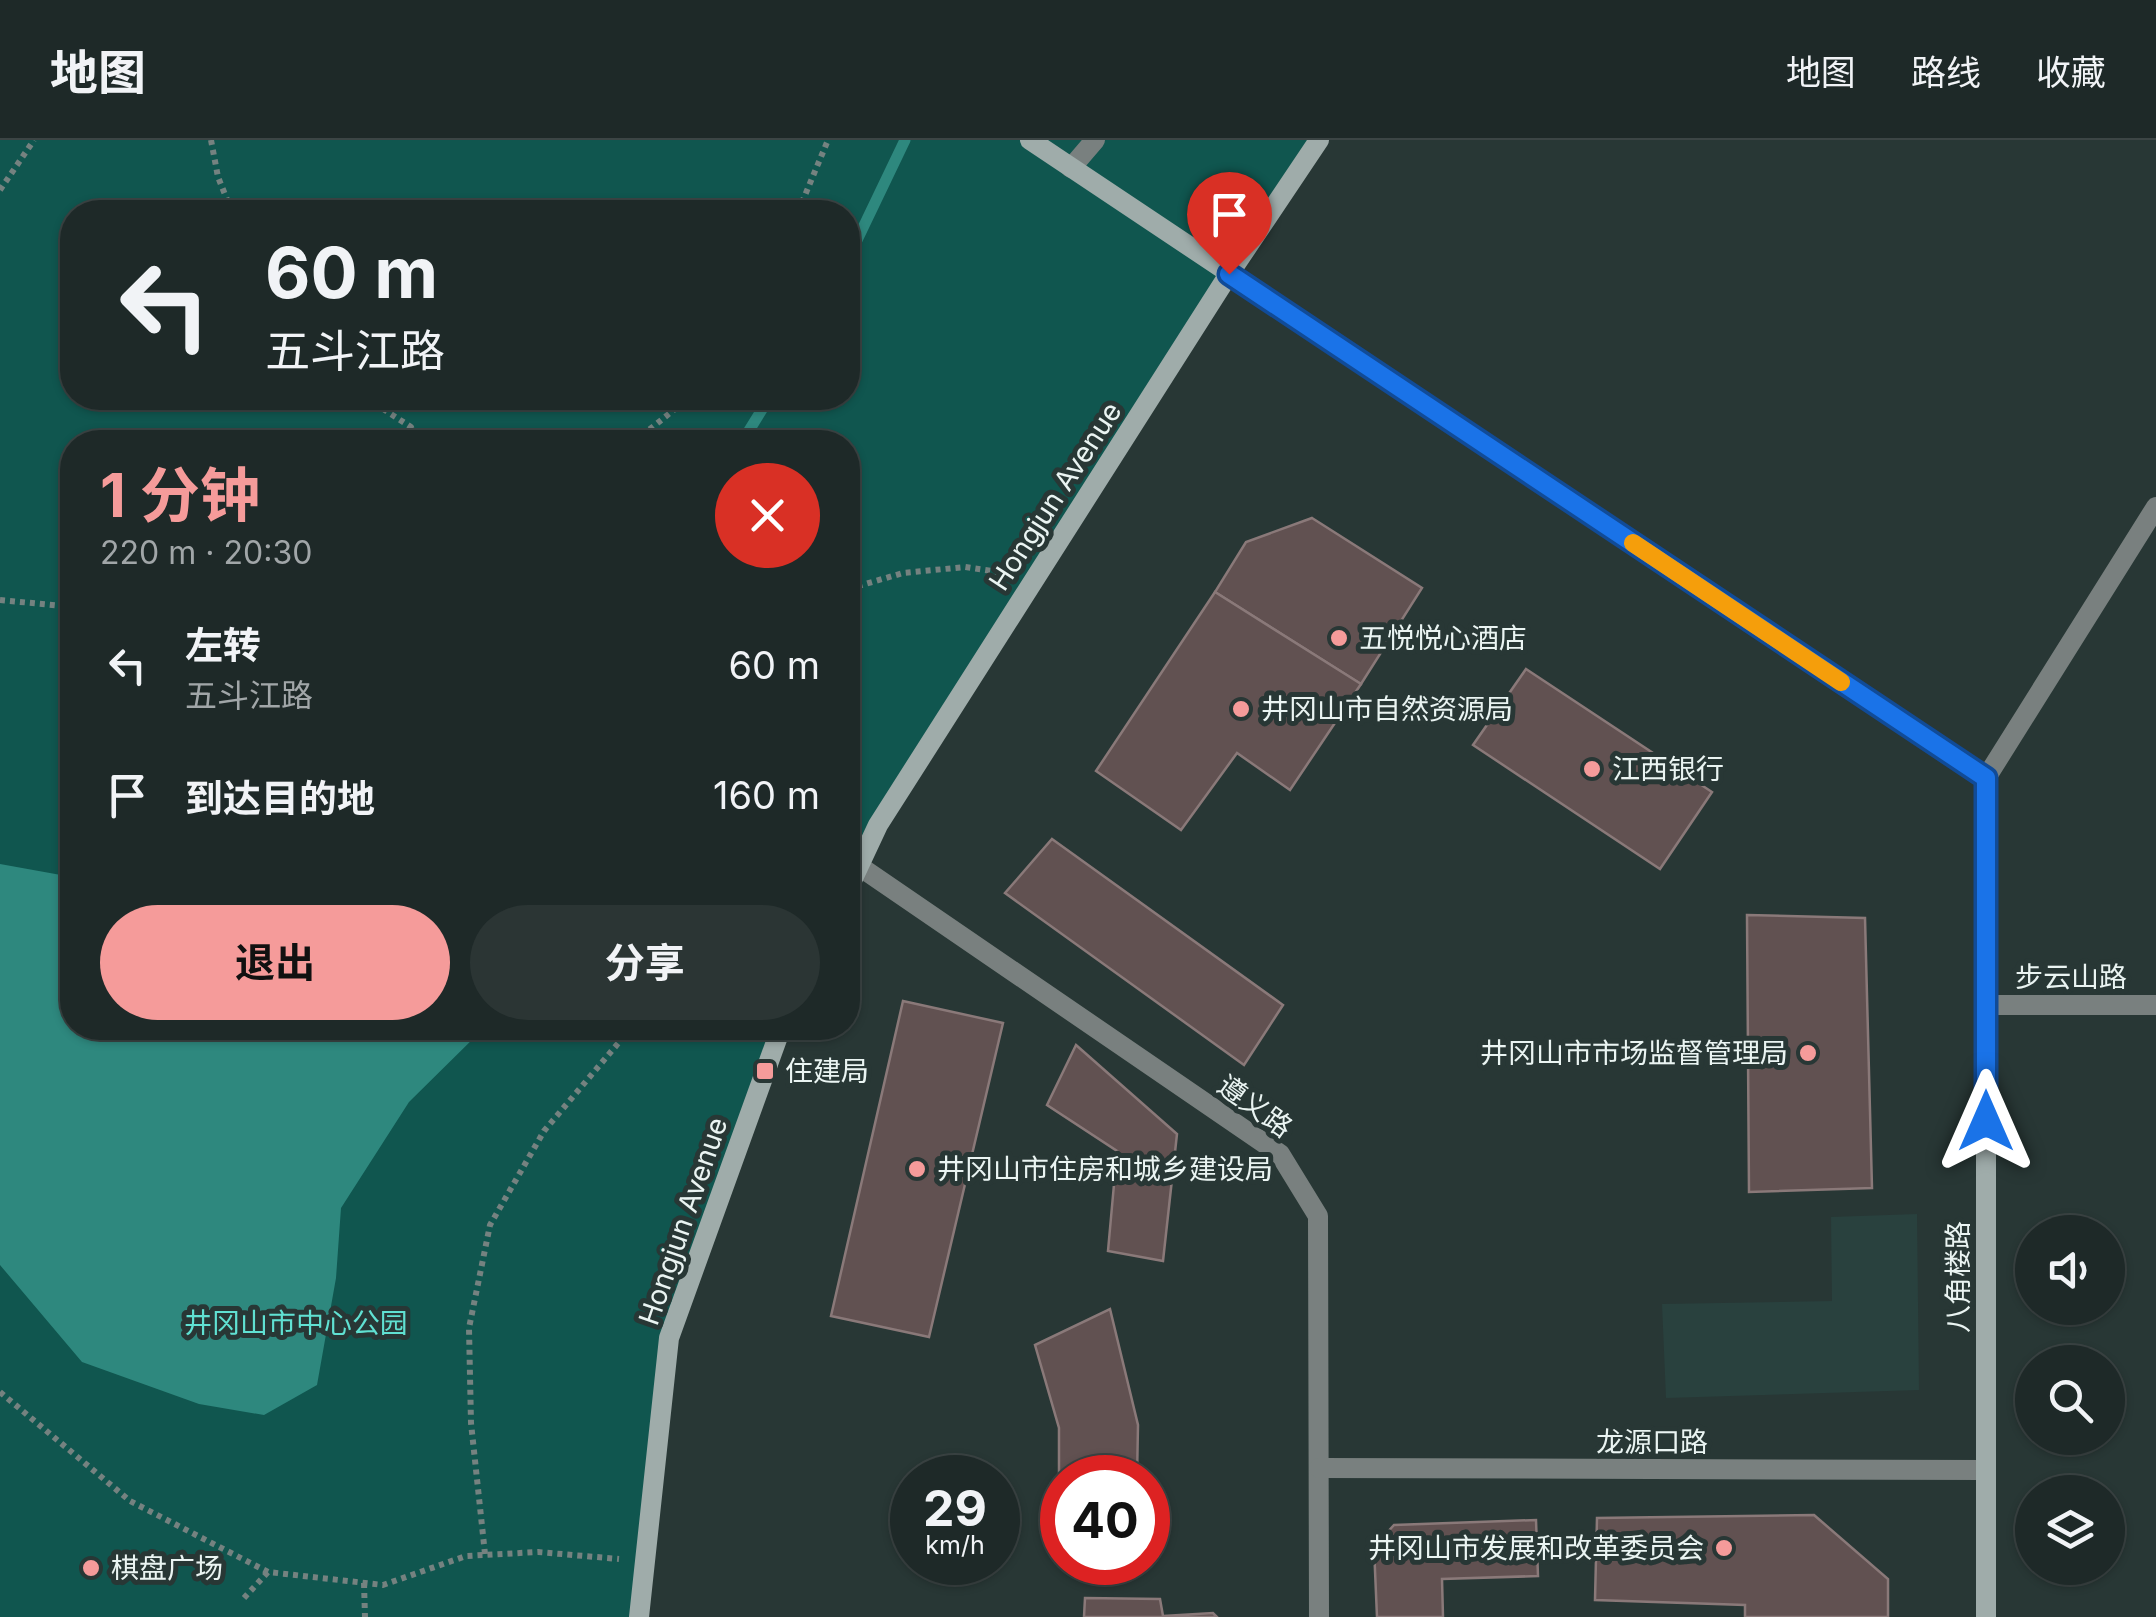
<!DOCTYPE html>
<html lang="zh">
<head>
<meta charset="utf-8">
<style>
	:root { --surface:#1e2928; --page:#2b3534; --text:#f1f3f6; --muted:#a1a6a8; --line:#3c4545; --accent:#f59b9a }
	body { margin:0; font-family:Inter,"Noto Sans SC",sans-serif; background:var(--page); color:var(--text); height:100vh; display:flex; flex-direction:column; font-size:38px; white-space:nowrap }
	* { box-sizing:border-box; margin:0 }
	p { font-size:32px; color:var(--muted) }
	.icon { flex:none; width:55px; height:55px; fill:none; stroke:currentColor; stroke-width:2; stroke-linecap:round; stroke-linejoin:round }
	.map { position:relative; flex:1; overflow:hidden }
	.side { position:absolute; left:60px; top:290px; width:800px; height:610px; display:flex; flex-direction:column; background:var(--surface); border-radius:40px; box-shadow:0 2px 8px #0004,0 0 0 2px var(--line) }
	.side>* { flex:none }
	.top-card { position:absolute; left:60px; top:60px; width:800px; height:210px; border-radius:40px; box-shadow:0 2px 8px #0004,0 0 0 2px var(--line); background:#1e2928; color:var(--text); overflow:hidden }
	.fabs { position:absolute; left:2015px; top:1075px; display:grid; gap:20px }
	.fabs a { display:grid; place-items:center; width:110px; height:110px; border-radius:50%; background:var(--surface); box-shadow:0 2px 8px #0004,0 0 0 2px var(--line); font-size:50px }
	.speed { position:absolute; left:890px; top:1315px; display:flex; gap:20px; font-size:50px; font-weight:700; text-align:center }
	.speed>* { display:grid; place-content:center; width:130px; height:130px; border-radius:50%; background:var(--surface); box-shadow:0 2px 8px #0004,0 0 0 2px var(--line); line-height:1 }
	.speed small { font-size:25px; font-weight:400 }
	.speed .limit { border:15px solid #d22; background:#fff; color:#111 }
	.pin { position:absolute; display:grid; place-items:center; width:85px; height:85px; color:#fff; margin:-102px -42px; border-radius:50% 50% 50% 0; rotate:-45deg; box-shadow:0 0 10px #0007 }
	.pin .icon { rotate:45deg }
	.me { position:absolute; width:110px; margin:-55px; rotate:0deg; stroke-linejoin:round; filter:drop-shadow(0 0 8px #0008) }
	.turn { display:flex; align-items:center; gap:35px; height:210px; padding:0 40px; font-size:45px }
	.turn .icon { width:130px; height:130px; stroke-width:2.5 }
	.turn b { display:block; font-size:70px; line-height:85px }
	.round { display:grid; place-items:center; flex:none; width:105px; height:105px; border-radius:52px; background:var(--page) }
	.head { display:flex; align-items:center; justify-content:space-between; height:170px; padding:0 40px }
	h1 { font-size:60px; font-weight:700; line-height:75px; color:var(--accent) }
	.button { display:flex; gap:20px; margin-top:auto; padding:20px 40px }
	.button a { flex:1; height:115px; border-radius:60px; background:var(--accent); color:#111; font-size:40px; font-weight:700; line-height:115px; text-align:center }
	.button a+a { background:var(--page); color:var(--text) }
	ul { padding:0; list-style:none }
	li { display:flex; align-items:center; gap:30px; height:130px; padding:0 40px }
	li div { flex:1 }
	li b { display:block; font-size:38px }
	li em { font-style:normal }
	header { display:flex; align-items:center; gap:60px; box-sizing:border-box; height:140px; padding:0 50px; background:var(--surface); border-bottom:2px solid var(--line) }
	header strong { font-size:48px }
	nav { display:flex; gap:55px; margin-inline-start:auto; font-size:35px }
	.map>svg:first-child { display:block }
	.built { fill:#29413e }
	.green { fill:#10564f; fill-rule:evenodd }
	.water { fill:#2e887e }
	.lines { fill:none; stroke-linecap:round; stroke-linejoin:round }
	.stream { stroke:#2e887e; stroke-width:11 }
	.building { fill:#615151; stroke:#8a7979; stroke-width:2.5 }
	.path { stroke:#758280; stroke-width:6; stroke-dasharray:5 5; stroke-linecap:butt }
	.lane { stroke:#79807f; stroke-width:20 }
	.street { stroke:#79807f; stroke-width:20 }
	.secondary { stroke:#9facaa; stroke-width:20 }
	.route-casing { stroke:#114b97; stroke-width:25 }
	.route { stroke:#1a73e8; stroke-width:18 }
	.slow { stroke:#f59e0b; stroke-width:18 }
	.poi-dot { fill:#f59b9a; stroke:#283735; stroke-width:4 }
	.labels { text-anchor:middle; stroke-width:10; stroke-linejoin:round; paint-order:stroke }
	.street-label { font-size:28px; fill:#eaf4f2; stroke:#283735 }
	.poi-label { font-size:28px; fill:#eaf4f2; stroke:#283735; text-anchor:start }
	.park-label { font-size:28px; fill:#60e1d2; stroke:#283735 }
</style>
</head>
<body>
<header>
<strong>地图</strong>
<nav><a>地图</a><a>路线</a><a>收藏</a></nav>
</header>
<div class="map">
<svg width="2156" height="1477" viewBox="0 0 2156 1477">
	<rect width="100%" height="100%" fill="#283735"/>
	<polygon class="built" points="1917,1074 1919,1250 1666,1258 1662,1164 1832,1161 1831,1077"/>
	<path class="green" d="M 0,0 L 1319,0 L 848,749 L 848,302 L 72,302 L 72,888 L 781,888 L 669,1198 L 639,1477 L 0,1477 ZM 72,72 L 848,72 L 848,258 L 72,258 Z"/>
	<polygon class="water" points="0,724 72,737 72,888 484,888 409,962 341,1068 336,1138 317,1245 264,1275 199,1264 82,1222 0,1125"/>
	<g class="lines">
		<g class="stream">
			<polyline points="848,119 905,0"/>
			<polyline points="742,302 769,258"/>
		</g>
	</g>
	<g class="building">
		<polygon points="1312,378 1422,448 1361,544 1215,452 1246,402"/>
		<polygon points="1215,452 1361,544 1290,650 1237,613 1181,690 1096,631"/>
		<polygon points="1526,529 1712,652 1660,729 1473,605"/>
		<polygon points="1052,699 1283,865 1244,925 1005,753"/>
		<polygon points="1747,775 1865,778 1872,1048 1749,1052"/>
		<polygon points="903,861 1003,883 929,1197 831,1176"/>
		<polygon points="1076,905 1177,994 1163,1121 1108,1111 1117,1011 1047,965"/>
		<polygon points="1110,1169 1138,1285 1137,1338 1062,1338 1062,1419 1059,1419 1059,1288 1035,1205"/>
		<polygon points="1814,1375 1888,1439 1888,1477 1745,1477 1745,1465 1595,1460 1597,1378"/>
		<polygon points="1536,1380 1538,1436 1442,1439 1443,1477 1377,1477 1374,1407 1394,1385"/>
		<polygon points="1085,1458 1160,1459 1163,1476 1213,1473 1217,1477 1084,1477"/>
	</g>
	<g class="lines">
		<g class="path">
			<polyline points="211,0 218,37 232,72"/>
			<polyline points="0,50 34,0"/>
			<polyline points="798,72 828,0"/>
			<polyline points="366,258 411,287 416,302"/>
			<polyline points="634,302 675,269 682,258"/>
			<polyline points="848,449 903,433 965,427 1005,433"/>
			<polyline points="0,460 63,466 72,476"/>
			<polyline points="0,1252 130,1361 268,1432 383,1445 466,1416 538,1412 619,1419"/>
			<polyline points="485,1414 471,1283 469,1188 490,1085 544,991 631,888"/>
			<polyline points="364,1443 365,1477"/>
			<polyline points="244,1458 268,1432"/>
		</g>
		<polyline class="lane" points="1071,28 1095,0"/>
		<g class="street">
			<polyline points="1986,638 2156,367"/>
			<polyline points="859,726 1280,1014 1318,1076 1319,1477"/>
			<polyline points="1986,865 2156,865"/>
			<polyline points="1319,1328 1986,1330"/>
		</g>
		<g class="secondary">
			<polyline points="1030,0 1986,638 1986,1477"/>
			<polyline points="848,749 878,685 1229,134 1319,0"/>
			<polyline points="639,1477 669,1198 781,888"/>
		</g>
	</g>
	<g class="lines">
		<g class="route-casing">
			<polyline id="route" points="1229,134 1986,638 1986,981"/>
		</g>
		<use href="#route" class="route"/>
		<polyline class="slow" points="1633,403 1841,542"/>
	</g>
	<g class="poi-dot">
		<circle cx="1339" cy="498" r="10"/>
		<circle cx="1241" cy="569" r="10"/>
		<circle cx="1592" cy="629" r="10"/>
		<circle cx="1808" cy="913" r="10"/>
		<rect x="755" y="921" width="20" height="20" rx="5"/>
		<circle cx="917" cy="1029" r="10"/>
		<circle cx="1724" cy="1408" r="10"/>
		<circle cx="91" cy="1428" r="10"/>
	</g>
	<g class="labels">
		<g class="street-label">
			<text transform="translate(1055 356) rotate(-57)" y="10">Hongjun Avenue</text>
			<text x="2071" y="847">步云山路</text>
			<text transform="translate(1255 966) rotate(36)" y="10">遵义路</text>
			<text transform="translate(683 1081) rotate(-71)" y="10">Hongjun Avenue</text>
			<text transform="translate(1958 1137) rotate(-90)" y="10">八角楼路</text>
			<text x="1652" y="1312">龙源口路</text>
		</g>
		<g class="poi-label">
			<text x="1359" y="508">五悦悦心酒店</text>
			<text x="1261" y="579">井冈山市自然资源局</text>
			<text x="1612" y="639">江西银行</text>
			<text x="1788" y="923" text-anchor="end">井冈山市市场监督管理局</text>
			<text x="785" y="941">住建局</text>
			<text x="937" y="1039">井冈山市住房和城乡建设局</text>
			<text x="1704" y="1418" text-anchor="end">井冈山市发展和改革委员会</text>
			<text x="111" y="1438">棋盘广场</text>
		</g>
		<g class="park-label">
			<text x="296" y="1193">井冈山市中心公园</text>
		</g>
	</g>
</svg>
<div class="fabs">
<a><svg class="icon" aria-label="sound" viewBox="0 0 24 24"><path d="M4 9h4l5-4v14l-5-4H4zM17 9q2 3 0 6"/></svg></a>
<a><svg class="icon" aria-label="search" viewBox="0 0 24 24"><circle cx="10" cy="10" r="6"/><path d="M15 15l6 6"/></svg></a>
<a><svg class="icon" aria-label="layers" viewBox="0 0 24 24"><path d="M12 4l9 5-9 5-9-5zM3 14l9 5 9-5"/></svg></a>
</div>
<div class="speed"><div>29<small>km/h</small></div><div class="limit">40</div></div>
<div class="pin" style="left:1229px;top:134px;background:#d93025"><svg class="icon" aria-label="arrive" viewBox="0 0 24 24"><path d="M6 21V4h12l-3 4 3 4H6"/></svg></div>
<svg class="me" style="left:1986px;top:981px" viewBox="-20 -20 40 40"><path d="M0-17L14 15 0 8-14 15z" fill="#1a73e8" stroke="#fff" stroke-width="4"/></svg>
<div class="top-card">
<div class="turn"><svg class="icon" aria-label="left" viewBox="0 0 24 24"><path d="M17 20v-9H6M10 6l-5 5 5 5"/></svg><div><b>60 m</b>五斗江路</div></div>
</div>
<section class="side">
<div class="head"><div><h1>1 分钟</h1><p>220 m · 20:30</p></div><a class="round" style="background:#d93025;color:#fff"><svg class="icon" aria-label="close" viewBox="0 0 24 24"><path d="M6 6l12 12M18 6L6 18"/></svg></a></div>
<ul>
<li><svg class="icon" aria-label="left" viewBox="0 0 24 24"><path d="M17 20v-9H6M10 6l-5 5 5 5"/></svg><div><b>左转</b><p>五斗江路</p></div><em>60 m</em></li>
<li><svg class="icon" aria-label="arrive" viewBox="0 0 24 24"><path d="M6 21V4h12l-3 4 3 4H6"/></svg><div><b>到达目的地</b></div><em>160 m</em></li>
</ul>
<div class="button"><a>退出</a><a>分享</a></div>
</section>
</div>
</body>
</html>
